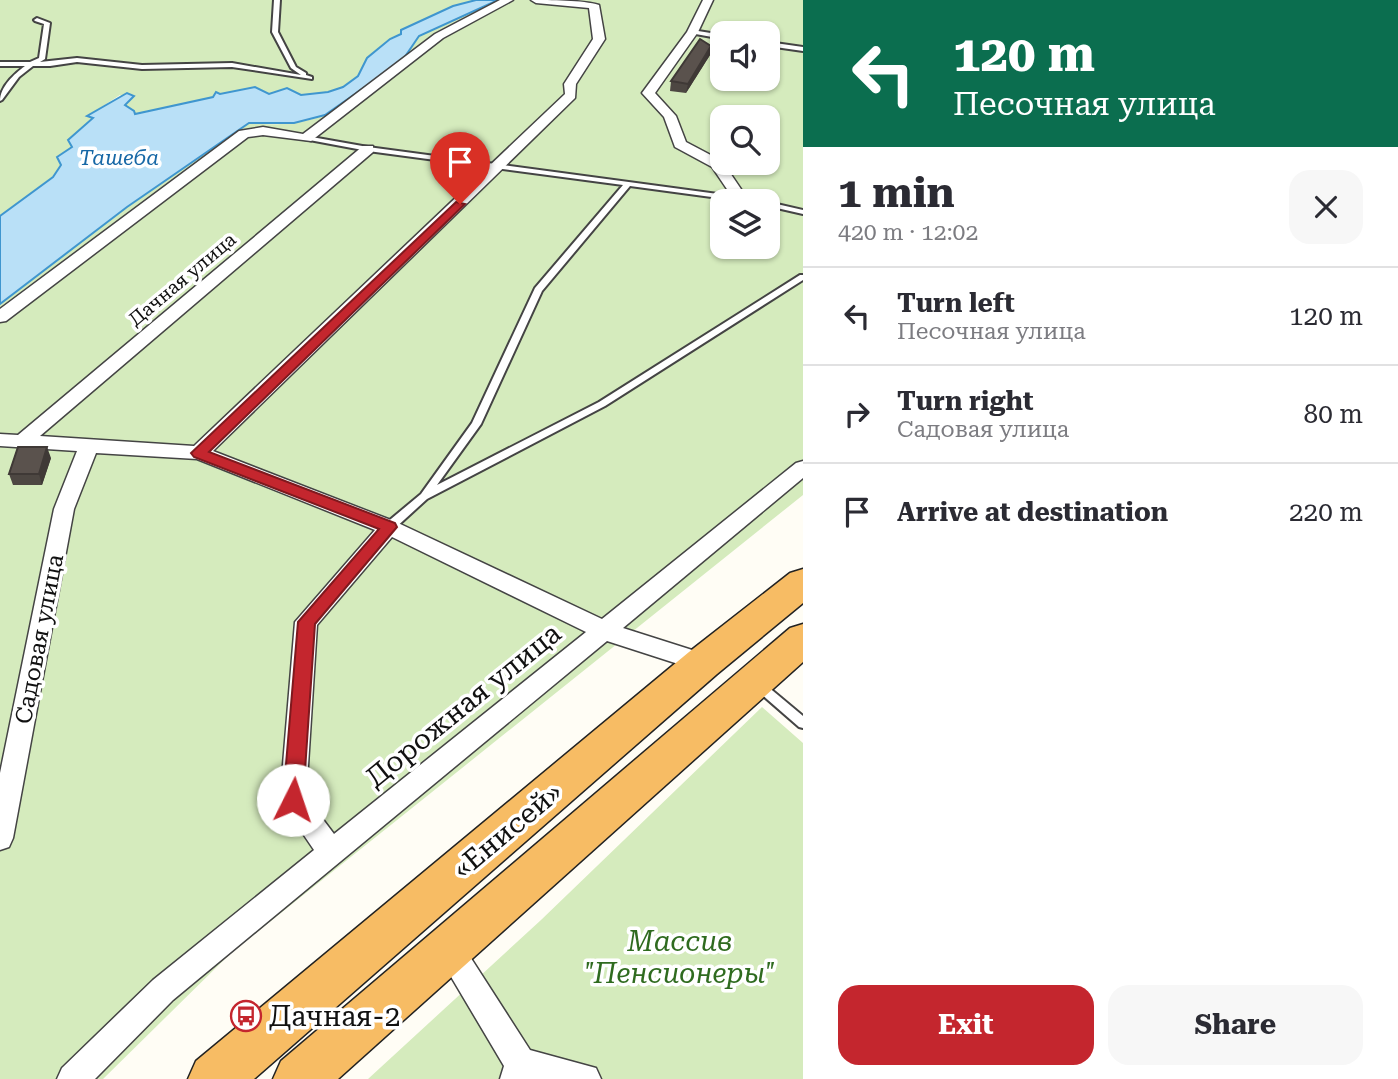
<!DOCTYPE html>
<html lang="en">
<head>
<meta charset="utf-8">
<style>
	:root { --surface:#fff; --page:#f7f7f7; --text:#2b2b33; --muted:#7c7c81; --line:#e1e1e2; --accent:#c4262e }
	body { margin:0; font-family:"Roboto Serif",serif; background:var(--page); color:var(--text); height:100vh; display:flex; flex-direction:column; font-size:26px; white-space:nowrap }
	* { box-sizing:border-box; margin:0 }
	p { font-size:23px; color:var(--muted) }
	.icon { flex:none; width:38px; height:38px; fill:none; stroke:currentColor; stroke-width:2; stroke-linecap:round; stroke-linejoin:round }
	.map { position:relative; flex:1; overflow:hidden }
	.details { display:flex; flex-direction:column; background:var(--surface); width:595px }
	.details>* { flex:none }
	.guide { background:#0b6e4f; color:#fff; overflow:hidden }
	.tools { position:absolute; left:710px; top:21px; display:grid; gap:14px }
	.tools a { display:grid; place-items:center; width:70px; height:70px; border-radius:14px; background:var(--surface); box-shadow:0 2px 5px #0004; font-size:35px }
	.pin { position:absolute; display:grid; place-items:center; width:60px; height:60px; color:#fff; margin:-72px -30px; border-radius:50% 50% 50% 0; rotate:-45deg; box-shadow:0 0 7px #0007 }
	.pin .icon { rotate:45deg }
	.me { position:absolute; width:77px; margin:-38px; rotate:4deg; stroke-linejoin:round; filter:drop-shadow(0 0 5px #0008) }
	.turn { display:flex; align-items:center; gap:24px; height:147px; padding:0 35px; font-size:32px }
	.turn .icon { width:91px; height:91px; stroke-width:2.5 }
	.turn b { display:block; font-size:49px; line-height:60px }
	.round { display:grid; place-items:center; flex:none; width:74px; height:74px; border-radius:21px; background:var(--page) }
	.head { display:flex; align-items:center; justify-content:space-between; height:119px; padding:0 35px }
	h1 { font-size:42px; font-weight:700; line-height:52px }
	.button { display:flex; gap:14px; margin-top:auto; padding:14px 35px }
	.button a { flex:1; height:80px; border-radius:21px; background:var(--accent); color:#fff; font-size:28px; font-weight:700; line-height:80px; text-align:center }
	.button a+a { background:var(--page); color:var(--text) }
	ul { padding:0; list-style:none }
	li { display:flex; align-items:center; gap:21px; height:98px; padding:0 35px; border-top:2px solid var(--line) }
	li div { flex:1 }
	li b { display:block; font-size:26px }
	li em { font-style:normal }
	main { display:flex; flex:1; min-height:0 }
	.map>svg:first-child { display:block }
	.green { fill:#d5ebbd; fill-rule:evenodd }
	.water { fill:#b9e0f7; stroke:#3f96cf; stroke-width:2 }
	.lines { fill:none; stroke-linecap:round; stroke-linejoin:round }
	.service-casing { stroke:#444; stroke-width:4 }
	.minor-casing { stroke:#444; stroke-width:3 }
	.trunk-casing { stroke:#222; stroke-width:3 }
	.service { fill:#fff; fill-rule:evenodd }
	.minor { fill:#fff; fill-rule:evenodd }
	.trunk { fill:#f7bc64; fill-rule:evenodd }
	.wall { fill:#4d4742 }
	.shaded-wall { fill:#3f3936 }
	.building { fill:#5a524d; stroke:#3f3936; stroke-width:2 }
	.route { fill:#c4262e; stroke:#7f191e; stroke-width:2 }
	.labels { text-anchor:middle; stroke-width:7; stroke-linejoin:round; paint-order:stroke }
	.far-street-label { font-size:19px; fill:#111; stroke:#fff }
	.far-water-label { font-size:21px; font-style:italic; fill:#1768a6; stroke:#fff }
	.street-label { font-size:23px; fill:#111; stroke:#fff }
	.near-street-label { font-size:28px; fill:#111; stroke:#fff }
	.near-park-label { font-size:28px; font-style:italic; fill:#2f6b1f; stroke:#fff }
	.near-poi-label { font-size:28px; fill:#111; stroke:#fff; text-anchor:start }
</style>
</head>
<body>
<main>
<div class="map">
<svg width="803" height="1079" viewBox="0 0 803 1079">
	<rect width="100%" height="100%" fill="#fffdf5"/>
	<g class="green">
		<polygon points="0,0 476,0 453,6 401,30 402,34 390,39 367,58 358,76 343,87 328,92 301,95 287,88 269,94 256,87 220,94 216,92 213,97 134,114 132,109 124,105 129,102 120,95 89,115 93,118 68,140 72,147 57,157 61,165 52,177 0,216"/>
		<path d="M 498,0 L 803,0 L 803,495 L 231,953 L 103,1079 L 0,1079 L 0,304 L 127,207 L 249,123 C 273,126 302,124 325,115 L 402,61 L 419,36 ZM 723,33 L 768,33 L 768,79 L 723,79 ZM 723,117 L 768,117 L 768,163 L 723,163 ZM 723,201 L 768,201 L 768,247 L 723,247 Z"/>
		<polygon points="762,707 803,743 803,1079 368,1079 541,920"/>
	</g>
	<polygon class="water" points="476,0 498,0 419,36 402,61 325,115 294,123 249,123 127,207 0,304 0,216 53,177 61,165 57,157 72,147 68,140 93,118 87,116 127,93 134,96 125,105 134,111 135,114 213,97 216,92 220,94 255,87 269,94 287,88 301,95 328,92 343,87 358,76 367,58 390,39 401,34 401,30 453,6"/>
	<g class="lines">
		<g class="service-casing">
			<g id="service">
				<path d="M 274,0 L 280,0 L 278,32 L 296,67 L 306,73 L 306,75 L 312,77 L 312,79 L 232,67 L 142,69 L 77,62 L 50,66 L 33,66 L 19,77 L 2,100 L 0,101 C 0,87 14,74 25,66 L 0,66 L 0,62 L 30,62 L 39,58 L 44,24 L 35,21 L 34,20 L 37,18 L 50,23 L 45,59 L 40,62 L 77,58 L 142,65 L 232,63 L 301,75 L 291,68 L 272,32 Z"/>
				<polygon points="692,30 723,35 723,39 690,33 689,32"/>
				<polygon points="768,42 803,47 803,51 768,46"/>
				<polygon points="306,136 368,147 755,199 759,201 741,201 630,186 542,291 481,424 437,485 599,402 800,275 803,275 803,280 605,406 427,499 393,530 385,530 384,527 385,524 421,494 472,423 535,288 623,185 368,151 304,139 303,138"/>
				<polygon points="768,202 803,210 803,214 768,206"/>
				<polygon points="757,679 761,681 803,716 803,728 799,727 753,687 751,684 753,681"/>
			</g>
		</g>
		<g class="minor-casing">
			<g id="minor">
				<polygon points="500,0 513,0 443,38 311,141 263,135 248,137 6,321 0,322 0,309 239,131 263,127 303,134 435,34"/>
				<path d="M 531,0 C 550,0 583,0 599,5 L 605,39 L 576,84 L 575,98 L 213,451 L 396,522 L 602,619 L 796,463 L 803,461 L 803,478 L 623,628 L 711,656 L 715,663 L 711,670 L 703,672 L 607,641 L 173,1000 L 95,1079 L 57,1079 L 62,1068 L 153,980 L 314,850 L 280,800 L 295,622 L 375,530 L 197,459 L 96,453 L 74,509 L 13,838 L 9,847 L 0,850 L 0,773 L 54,509 L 77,451 L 0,446 L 0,434 L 18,435 L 363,146 L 373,146 L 373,152 L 40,436 L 194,446 L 565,94 L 564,84 L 593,39 L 589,8 L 536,3 ZM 392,537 L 586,632 L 334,834 L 306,797 L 317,625 Z"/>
				<polygon points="703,0 713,0 698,32 655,93 676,116 686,142 722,161 747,198 744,201 735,201 712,167 675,147 664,117 642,93 687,32"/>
				<polygon points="448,934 458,938 530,1050 596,1068 601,1079 500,1079 504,1066 434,948 438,938"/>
			</g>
		</g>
		<g class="trunk-casing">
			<g id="trunk">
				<polygon points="803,569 803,603 717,674 254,1079 188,1079 196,1061 689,652 790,573"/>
				<polygon points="803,624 803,662 338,1079 273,1079 281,1061 790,628"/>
			</g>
		</g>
		<use href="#service" class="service"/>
		<use href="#minor" class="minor"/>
		<use href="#trunk" class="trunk"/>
	</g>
	<g class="wall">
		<polygon points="711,46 710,55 686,93 670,91 671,81"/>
		<polygon points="51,458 42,485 13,485 9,474"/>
	</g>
	<g class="shaded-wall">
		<polygon points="711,46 710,55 686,93 688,84"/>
		<polygon points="47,447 51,458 42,485 39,474"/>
	</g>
	<g class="building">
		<polygon points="700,39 711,46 688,84 671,81"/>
		<polygon points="18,447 47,447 39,474 9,474"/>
	</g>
	<polygon class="route" points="456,202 465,204 209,452 395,523 397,527 315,624 303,800 300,806 293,809 286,806 283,800 298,622 379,529 194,457 191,453"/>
	<defs>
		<g id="bus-ring" transform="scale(1.575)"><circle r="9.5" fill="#fff" stroke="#c4262e" stroke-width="1.5"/><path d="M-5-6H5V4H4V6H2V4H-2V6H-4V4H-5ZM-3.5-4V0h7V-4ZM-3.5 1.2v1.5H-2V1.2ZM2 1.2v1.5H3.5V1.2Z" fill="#c4262e"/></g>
	</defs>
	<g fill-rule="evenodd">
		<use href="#bus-ring" x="246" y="1016"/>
	</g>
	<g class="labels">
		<g class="far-street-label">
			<text transform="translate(182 279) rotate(-40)" y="7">Дачная улица</text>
		</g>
		<g class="far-water-label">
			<text x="119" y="165">Ташеба</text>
		</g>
		<g class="street-label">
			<text transform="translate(39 639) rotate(-79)" y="8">Садовая улица</text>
		</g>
		<g class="near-street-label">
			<text transform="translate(463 705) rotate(-39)" y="10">Дорожная улица</text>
			<text transform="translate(507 830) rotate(-40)" y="10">«Енисей»</text>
		</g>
		<g class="near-park-label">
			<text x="680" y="951">Массив<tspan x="680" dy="32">"Пенсионеры"</tspan></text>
		</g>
		<g class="near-poi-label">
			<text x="269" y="1026">Дачная-2</text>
		</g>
	</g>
</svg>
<div class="tools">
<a><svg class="icon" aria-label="sound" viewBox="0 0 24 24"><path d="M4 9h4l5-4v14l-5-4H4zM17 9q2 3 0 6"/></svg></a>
<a><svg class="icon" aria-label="search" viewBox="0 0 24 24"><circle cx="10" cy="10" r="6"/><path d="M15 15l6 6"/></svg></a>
<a><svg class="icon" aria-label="layers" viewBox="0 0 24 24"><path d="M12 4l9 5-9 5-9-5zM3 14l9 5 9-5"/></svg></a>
</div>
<div class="pin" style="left:460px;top:204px;background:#d93025"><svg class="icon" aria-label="arrive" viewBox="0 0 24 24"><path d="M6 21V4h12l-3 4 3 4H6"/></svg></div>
<svg class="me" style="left:293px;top:800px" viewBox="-20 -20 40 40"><circle r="19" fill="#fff"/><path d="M0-13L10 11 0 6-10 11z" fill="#c4262e"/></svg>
</div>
<section class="details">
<div class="guide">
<div class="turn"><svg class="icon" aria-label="left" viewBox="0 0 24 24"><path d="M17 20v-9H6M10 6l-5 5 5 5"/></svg><div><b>120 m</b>Песочная улица</div></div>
</div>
<div class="head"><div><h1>1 min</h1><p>420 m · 12:02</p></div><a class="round"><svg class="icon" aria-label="close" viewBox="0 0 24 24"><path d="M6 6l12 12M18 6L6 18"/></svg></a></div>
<ul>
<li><svg class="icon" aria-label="left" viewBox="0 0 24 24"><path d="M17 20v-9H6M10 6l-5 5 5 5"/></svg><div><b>Turn left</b><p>Песочная улица</p></div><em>120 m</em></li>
<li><svg class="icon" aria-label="right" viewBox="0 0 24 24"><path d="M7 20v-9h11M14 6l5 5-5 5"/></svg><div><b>Turn right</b><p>Садовая улица</p></div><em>80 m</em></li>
<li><svg class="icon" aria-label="arrive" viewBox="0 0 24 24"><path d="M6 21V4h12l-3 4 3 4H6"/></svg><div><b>Arrive at destination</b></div><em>220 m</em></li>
</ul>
<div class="button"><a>Exit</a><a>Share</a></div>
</section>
</main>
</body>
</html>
